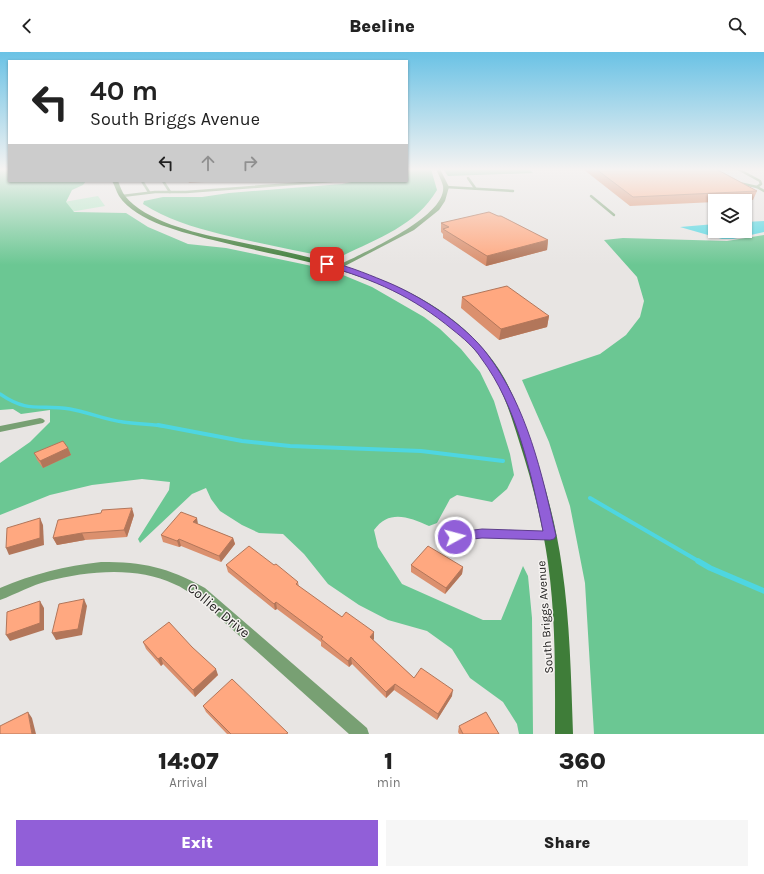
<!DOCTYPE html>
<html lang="en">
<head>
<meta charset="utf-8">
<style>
	:root { --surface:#fff; --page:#f6f6f6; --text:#222; --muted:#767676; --accent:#915fd8 }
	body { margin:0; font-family:Karla,sans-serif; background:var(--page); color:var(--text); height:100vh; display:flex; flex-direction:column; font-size:15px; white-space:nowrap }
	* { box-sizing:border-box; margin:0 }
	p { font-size:13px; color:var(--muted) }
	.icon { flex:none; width:22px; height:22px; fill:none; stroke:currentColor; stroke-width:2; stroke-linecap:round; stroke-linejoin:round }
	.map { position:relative; height:682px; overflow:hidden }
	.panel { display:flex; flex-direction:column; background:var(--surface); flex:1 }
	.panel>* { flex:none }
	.top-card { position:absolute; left:8px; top:8px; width:400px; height:122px; border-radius:0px; box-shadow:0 1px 3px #0004; background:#fff; color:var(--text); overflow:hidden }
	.tools { position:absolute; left:708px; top:142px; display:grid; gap:8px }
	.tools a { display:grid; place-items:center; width:44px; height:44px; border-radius:0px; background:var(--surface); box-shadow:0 1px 3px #0004; font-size:20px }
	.pin { position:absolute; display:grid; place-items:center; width:34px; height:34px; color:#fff; margin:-17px; border-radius:8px; box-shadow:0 2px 6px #0006 }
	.me { position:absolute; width:44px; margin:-22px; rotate:83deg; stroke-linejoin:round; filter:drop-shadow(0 0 3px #0008) }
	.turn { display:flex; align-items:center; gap:14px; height:84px; padding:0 16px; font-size:18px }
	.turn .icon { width:52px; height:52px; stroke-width:2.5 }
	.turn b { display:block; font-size:28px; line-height:34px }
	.lanes { display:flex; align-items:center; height:38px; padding:0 16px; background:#0003; justify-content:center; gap:20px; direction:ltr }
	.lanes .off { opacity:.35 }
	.eta { display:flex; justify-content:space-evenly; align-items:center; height:68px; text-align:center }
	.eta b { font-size:24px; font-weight:800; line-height:28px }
	.button { display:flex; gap:8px; margin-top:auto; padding:8px 16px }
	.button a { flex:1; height:46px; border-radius:0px; background:var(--accent); color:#fff; font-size:16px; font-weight:800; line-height:46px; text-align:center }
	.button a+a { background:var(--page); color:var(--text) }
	header { display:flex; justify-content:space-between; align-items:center; height:52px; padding:0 16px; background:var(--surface); font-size:18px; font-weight:800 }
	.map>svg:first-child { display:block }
	.green { fill:#b1e7c5 }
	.forest { fill:#6bc793 }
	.water { fill:#4ed6e1 }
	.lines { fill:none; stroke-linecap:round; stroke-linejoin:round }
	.stream-far2 { stroke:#4ed6e1; stroke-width:3.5 }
	.stream-far1 { stroke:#4ed6e1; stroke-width:4 }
	.stream { stroke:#4ed6e1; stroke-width:5.5 }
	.lane-far1 { stroke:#78a073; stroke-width:2.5 }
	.lane { stroke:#78a073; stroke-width:5.5 }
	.street { fill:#78a073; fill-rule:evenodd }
	.secondary { fill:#3f7d39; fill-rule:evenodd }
	.wall { fill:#db906e }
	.shaded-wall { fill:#b2765a }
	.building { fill:#ffa880; stroke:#b2765a }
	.route { fill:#915fd8; stroke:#5e3e8c }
	.labels { text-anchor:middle; stroke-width:3; stroke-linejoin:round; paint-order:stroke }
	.street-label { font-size:12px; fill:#1d1c1b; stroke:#f5f2f0 }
	.near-street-label { font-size:14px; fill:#1d1c1b; stroke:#f5f2f0 }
</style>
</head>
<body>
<header><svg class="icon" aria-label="back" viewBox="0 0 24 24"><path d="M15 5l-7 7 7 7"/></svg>Beeline<svg class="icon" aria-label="search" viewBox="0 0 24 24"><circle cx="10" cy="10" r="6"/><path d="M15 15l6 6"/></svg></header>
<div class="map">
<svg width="764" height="682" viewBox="0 0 764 682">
	<rect width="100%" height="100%" fill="#e8e5e3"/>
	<polygon class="green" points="98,144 105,154 70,160 64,150"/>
	<g class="forest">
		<path d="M 0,117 L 9,117 L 9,129 L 86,129 L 83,133 L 72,138 L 66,150 L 74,160 L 126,161 L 148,175 L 188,192 L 226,196 L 312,214 L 343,223 L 372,235 L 424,265 L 440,277 L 461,297 L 480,320 L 494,349 L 510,402 L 514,423 L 507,437 L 492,450 L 457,443 L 450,447 L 437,471 L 429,474 C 409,465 389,457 374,478 L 378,495 L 402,532 L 483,568 L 501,568 L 523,514 L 528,524 L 532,566 L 533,682 L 519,682 L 517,672 L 503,650 L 470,626 L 452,597 L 427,579 L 388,568 L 359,553 L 328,532 L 304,502 L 283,482 L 259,481 L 242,473 L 220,459 L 211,447 L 206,436 L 192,442 L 140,491 L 138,487 L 169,438 L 170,430 L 142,427 L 92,433 L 50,443 L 0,463 L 0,411 L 30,390 L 50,370 L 50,358 L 21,362 L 13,357 L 0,358 Z"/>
		<path d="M 407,117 L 431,117 L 437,138 C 416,174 376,187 340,205 L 332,206 C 294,198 257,191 220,182 C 193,175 166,167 143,152 L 144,149 L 163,145 L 202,145 L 229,141 L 342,132 L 356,129 L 407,129 Z"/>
		<polygon points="443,117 529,117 533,121 448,124"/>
		<polygon points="764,183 764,682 594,682 585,531 570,454 549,390 522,328 600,302 626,283 640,265 644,249 637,225 604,188 623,186 727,189"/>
	</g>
	<polygon class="water" points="764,169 764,180 733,187 722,187 680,175 715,172 715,179 745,179 745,170"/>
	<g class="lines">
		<path class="stream-far2" d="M 0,342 C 29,362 40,352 70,357 C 88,360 105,368 123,370 C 137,372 150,372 163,374"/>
		<g class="stream-far1">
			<polyline points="158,373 242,389 290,394 421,399 503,409"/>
			<polyline points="590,446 700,510"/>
		</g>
		<polyline class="stream" points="698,509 710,516 764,539"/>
		<g class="lane-far1">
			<polyline points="738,117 760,129 761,132 757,135 764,139"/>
			<polyline points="468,126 475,136"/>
			<polyline points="142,129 149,140"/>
			<polyline points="163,129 170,140"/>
			<polyline points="739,131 757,135"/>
			<polyline points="446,135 513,139"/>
			<polyline points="122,144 155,140 186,140 332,129"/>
			<polyline points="591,144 614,163"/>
		</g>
		<polyline class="lane" points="455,485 482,481 548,483"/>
		<g class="street">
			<path d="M 436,117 L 440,117 L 449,135 L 445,149 L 439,158 L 414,178 L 341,216 L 337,216 L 337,214 C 360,202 448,165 443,134 C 442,129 438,122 436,117 Z"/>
			<polygon points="40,366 43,367 45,369 43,371 0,380 0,374"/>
			<path d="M 101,510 C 144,510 167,515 205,536 L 367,676 L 369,682 L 349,682 L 195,544 C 188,540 182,535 174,532 C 137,514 87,519 48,529 C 32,533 16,542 0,548 L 0,536 C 33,522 65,514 101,510 Z"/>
		</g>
		<path class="secondary" d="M 112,129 L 118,129 C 120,134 122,140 125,144 C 145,169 195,181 225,187 C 292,201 360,213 420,246 C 445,260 468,278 486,300 C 508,325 519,357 530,388 C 544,429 556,471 562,515 C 570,570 571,626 573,682 L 555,682 C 555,625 556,568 548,511 C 542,469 532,429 519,389 C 510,360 500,328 480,304 C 458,277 428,256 397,240 C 339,212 275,204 213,188 C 185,181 136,170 119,144 C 116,139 115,134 112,129 Z"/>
	</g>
	<g class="wall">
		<polygon points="583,117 716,117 757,139 753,148 715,149 715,150 630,154"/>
		<polygon points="498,164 548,188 547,198 486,214 443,186 443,182 441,180 441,171"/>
		<polygon points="462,245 549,264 547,275 499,288 461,256"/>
		<polygon points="68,396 71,403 43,416 37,408 34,401"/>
		<polygon points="134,463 127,485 85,488 57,493 53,486"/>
		<polygon points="198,472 233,486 235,492 221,510 181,494 179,495 163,490 161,483"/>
		<polygon points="226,513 298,530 299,535 374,587 373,588 414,626 452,644 437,668 394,638 386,646 352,612 349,615 321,594 321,590 277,557 275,558 228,520"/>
		<polygon points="411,513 463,515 462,522 445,542 411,520"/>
		<polygon points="143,590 218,623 195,645 163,612 161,614 146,597"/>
		<polygon points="203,654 288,682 227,682 206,660"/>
		<polygon points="459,674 499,682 459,682 458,680"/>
	</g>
	<g class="shaded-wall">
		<polygon points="188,129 220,129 189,131"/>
		<polygon points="548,188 547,198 486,214 487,204"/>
		<polygon points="549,264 547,275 499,288 501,277"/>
		<polygon points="68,396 71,403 43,416 40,409"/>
		<polygon points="132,456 134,463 127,485 124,478"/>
		<polygon points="40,466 43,473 44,493 9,503 6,496"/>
		<polygon points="197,466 198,472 193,470"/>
		<polygon points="82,481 85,488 57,493 53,486"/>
		<polygon points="233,486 235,492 221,510 219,504"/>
		<polygon points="179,487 181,494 179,495 177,489"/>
		<polygon points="463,515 462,522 445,542 446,536"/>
		<polygon points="84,547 87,554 82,583 56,588 52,581"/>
		<polygon points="40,549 44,556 44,578 10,589 6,583"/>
		<polygon points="276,550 277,557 275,558 274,552"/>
		<polygon points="374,580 374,587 370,591 370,585"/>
		<polygon points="161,605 163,612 161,614 158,607"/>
		<polygon points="351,605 352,612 349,615 348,609"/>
		<polygon points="216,617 218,623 195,645 193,638"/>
		<polygon points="395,632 394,638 386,646 386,640"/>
		<polygon points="453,638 452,644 437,668 438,662"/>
		<polygon points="28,660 32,666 36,682 32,682"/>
	</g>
	<g class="building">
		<polygon points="596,117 716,117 757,139 633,145"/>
		<polygon points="489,160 498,164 501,164 548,188 487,204 443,177 449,175 441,171"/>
		<polygon points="507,234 549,264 501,277 462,245"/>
		<polygon points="63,389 68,396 40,409 34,401"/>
		<polygon points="132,456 124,478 82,481 53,486 58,468 101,461 102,458"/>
		<polygon points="181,460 197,466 193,470 233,486 219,504 179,487 177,489 161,483"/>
		<polygon points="40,466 40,486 6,496 7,476"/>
		<polygon points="249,494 274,513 276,512 298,530 296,532 342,565 346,560 374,580 370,585 414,626 421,616 453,638 438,662 395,632 386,640 351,605 348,609 321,587 323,585 276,550 274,552 226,513"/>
		<polygon points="428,494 463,515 446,536 411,513"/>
		<polygon points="84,547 78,577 52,581 59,552"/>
		<polygon points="40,549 40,571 6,583 7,560"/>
		<polygon points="169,570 192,595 216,617 193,638 161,605 158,607 143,590"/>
		<polygon points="232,627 288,681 286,682 231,682 203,654"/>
		<polygon points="28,660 32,682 0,682 0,674"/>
		<polygon points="486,660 499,682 463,682 459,674"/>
	</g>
	<linearGradient id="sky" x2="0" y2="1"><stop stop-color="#6ac2e5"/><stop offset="0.55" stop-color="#f5f3f2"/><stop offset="1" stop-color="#f5f3f2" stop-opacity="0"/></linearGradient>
	<rect width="764" height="213" fill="url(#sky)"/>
	<path class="route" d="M 324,210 C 336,209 370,223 382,228 C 418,242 464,271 488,303 C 527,355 542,421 556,484 L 554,487 L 550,488 L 482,486 L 455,489 L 450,488 L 449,485 L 450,481 L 482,477 L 543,479 C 531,421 517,354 481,306 C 474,295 463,286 453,278 C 412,244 375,228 324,213 Z"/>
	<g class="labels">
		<g class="street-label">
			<text transform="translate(545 565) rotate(-94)" y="4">South Briggs Avenue</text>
		</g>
		<g class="near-street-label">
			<text transform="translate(219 558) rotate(40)" y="5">Collier Drive</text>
		</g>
	</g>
</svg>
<div class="tools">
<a><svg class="icon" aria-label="layers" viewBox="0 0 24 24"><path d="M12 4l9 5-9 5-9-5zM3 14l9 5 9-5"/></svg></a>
</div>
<div class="pin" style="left:327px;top:212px;background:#d93025"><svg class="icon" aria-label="arrive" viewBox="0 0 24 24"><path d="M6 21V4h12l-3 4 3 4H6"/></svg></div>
<svg class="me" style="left:455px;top:485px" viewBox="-20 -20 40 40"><circle r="17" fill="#915fd8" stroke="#fff" stroke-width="3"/><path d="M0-11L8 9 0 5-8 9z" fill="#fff"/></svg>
<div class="top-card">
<div class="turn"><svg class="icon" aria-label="left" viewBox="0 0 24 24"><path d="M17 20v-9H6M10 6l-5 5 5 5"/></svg><div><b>40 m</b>South Briggs Avenue</div></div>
<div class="lanes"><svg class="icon" aria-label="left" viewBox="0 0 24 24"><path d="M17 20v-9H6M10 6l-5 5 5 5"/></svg><svg class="icon off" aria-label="ahead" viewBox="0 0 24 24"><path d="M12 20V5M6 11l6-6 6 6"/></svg><svg class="icon off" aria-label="right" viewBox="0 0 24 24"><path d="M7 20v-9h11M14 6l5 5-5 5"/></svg></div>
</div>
</div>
<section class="panel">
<div class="eta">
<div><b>14:07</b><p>Arrival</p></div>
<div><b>1</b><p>min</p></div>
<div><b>360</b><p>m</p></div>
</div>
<div class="button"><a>Exit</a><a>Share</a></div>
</section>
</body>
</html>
